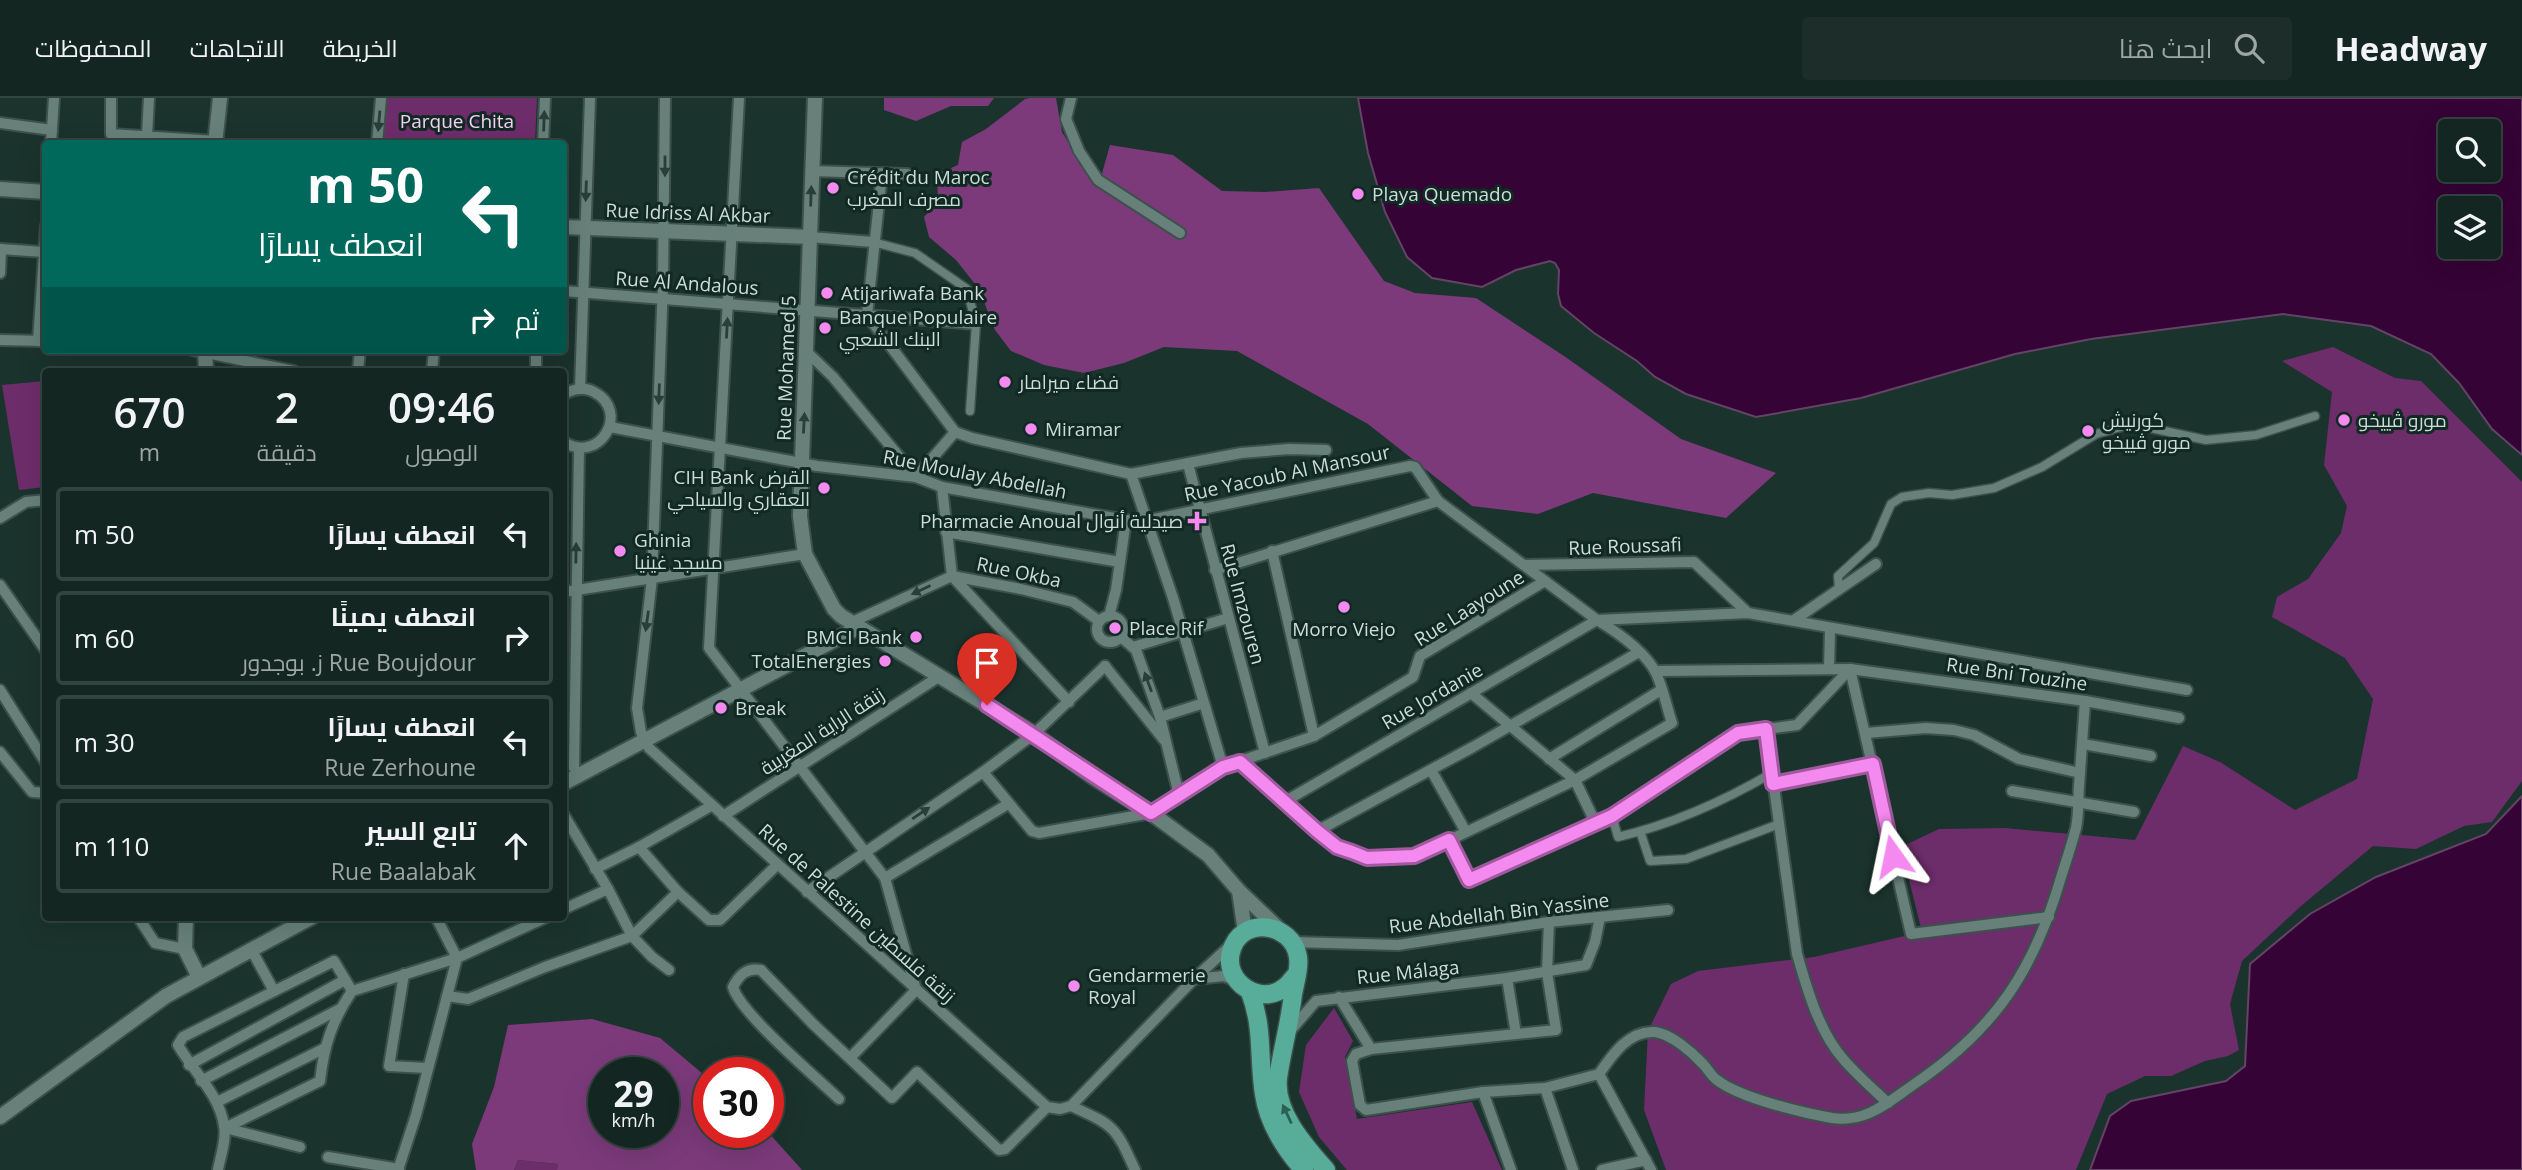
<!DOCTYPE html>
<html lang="ar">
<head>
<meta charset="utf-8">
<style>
	:root { --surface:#142622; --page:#1d2e2a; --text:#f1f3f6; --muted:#9da5a5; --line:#334340 }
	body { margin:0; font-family:"Open Sans",Cairo,sans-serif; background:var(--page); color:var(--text); direction:rtl; height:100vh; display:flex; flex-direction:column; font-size:26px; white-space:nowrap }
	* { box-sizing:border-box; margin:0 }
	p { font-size:23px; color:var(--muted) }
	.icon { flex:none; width:38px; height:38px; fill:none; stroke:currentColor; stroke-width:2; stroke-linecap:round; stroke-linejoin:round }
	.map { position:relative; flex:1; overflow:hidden; direction:ltr }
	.sheet { position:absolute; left:42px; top:270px; width:525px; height:553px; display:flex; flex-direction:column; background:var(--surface); border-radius:7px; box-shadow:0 7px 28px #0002,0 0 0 2px var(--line); direction:rtl }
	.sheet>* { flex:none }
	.hud { position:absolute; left:42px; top:42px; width:525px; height:214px; border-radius:7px; box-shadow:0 7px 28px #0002,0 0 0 2px var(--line); direction:rtl; background:#00695c; color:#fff; overflow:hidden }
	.tools { position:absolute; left:2438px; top:21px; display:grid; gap:14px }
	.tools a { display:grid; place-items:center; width:63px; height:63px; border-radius:7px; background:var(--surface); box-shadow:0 7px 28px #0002,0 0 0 2px var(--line); font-size:35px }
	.speed { position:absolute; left:588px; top:959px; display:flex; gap:14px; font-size:35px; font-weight:700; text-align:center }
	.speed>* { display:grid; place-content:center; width:91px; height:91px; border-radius:50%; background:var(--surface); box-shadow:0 7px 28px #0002,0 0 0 2px var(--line); line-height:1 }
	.speed small { font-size:18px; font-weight:400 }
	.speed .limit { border:10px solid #d22; background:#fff; color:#111 }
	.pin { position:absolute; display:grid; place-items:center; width:60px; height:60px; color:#fff; margin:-72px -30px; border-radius:50% 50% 50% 0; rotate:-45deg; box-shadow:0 0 7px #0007 }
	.pin .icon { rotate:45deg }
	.me { position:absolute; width:77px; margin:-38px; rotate:348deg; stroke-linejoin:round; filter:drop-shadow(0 0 5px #0008) }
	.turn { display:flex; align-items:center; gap:24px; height:147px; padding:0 28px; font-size:32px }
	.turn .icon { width:91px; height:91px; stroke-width:2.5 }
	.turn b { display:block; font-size:49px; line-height:60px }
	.then { display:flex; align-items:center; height:66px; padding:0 28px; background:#0003; gap:14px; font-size:26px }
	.eta { display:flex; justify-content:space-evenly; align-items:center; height:119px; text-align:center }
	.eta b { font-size:42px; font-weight:600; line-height:49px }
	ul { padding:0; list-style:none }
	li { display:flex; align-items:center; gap:21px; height:94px; margin:0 14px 10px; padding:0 14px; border:4px solid var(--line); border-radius:7px }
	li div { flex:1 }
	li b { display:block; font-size:26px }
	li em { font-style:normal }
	header { display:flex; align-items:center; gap:42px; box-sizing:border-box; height:98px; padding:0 35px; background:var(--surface); border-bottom:2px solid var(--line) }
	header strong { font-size:33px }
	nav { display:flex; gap:38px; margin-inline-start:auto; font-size:24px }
	.search { width:490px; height:63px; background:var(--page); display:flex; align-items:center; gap:18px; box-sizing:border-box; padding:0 24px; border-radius:7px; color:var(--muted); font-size:26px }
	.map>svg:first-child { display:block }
	.green { fill:#6d2d6b }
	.forest { fill:#7c3a7b; fill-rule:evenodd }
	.water { fill:#350335; stroke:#634466; stroke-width:2; fill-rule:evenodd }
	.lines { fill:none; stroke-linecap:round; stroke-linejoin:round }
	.pedestrian-casing { stroke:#3c514c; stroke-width:11 }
	.minor-casing { stroke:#3c514c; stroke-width:14 }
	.tertiary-casing { stroke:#3c514c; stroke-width:18 }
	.primary-casing { stroke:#3c514c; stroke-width:21 }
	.pedestrian { stroke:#67817a; stroke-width:8 }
	.minor { stroke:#67817a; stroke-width:10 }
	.tertiary { stroke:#67817a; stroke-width:14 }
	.primary { stroke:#57ad9a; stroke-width:18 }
	.oneway { fill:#263f39 }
	.oneway2 { fill:#2d5e53 }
	.route-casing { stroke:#9f599c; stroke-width:18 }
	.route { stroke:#f489f0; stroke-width:12 }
	.poi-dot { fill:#f489f0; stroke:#112923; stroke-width:2.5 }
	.labels { text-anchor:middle; stroke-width:6; stroke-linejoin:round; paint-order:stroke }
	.park-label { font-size:19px; fill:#f5cff3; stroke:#112923 }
	.poi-label { font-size:19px; fill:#cedcd8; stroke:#112923; text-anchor:start }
	.street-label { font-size:19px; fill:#cedcd8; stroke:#112923 }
</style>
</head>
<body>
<header>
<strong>Headway</strong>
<div class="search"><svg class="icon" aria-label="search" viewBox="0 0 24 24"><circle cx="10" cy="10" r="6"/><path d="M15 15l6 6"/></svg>ابحث هنا</div>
<nav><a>الخريطة</a><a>الاتجاهات</a><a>المحفوظات</a></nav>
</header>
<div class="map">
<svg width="2522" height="1072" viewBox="0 0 2522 1072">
	<rect width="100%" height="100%" fill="#1b332d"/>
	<g class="green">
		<polygon points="382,0 537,0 535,45 378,46"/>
		<polygon points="2333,249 2395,280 2421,283 2522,384 2522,683 2492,724 2464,728 2416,751 2373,748 2301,808 2242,863 2230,906 2239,952 2228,958 2205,963 2171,978 2145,978 2107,996 2076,1072 1666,1072 1644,1012 1648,933 1671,886 1698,873 1814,859 1922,834 1901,749 1939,731 2005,730 2135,742 2183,648 2220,664 2295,712 2357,681 2373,601 2345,560 2272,519 2277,499 2308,481 2341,435 2347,408 2324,367 2332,294 2282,263"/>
		<polygon points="45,283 45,389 19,392 2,287"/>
		<polygon points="1334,910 1353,943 1345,959 1357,1021 1472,1004 1502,1072 1347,1072 1319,1039 1299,994 1306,947"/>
		<polygon points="518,1062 558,1066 557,1072 514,1072"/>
	</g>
	<g class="forest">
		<polygon points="884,0 994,0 988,8 951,8 916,23 884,12"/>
		<polygon points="1030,0 1056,0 1062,34 1076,57 1099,86 1110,47 1173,57 1222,93 1265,94 1319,90 1384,183 1415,195 1476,200 1564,258 1681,341 1776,375 1726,420 1593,395 1538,416 1472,408 1368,326 1237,253 1164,249 1124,265 1084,275 1044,267 1011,253 995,232 979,191 956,162 929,139 924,119 938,103 937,76 958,67 962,44 986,31 1025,1"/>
		<path d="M 592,921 L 660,940 L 709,981 L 709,1034 L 768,1034 L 802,1072 L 557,1072 L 558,1066 L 518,1062 L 514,1072 L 476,1072 L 472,1046 L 494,989 L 508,927 ZM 604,975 L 663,975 L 663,1034 L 604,1034 Z"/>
	</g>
	<g class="water">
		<path d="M 1358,0 L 2522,0 L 2522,357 L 2492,331 L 2459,285 L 2431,256 L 2371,228 L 2283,216 L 2091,241 L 2015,256 L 1861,300 L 1756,319 L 1686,296 L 1655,279 L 1637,263 L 1594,235 L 1561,208 L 1558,196 L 1559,172 L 1555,165 L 1550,163 L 1516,172 L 1482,189 L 1432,180 L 1407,159 L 1385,114 L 1368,55 ZM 2450,33 L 2488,33 L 2488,72 L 2450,72 ZM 2450,110 L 2488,110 L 2488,149 L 2450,149 Z"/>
		<polygon points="2522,698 2522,1072 2090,1072 2110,1018 2131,1003 2226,983 2245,968 2250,866 2310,816 2376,779 2486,736"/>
	</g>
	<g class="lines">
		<g class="pedestrian-casing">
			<g id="pedestrian">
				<polyline points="873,144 915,155 967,191 976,226 970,313"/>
				<polyline points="1839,491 1838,478 1874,445 1891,406 1902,399 1929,395 1952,397 1994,390 2042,369 2096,336 2132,326 2206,342 2256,337 2315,318"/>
				<path d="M 1612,718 L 1618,739 C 1673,726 1724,703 1772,675"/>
				<polyline points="1640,733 1650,763 1686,761 1779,726"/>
			</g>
		</g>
		<g class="minor-casing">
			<g id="minor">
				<polyline points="111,0 111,36 216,43"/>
				<polyline points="665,0 663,184 652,480 637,610 641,634 649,650 1047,1009 1060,1011 1071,1008 1194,881 1232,846"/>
				<polyline points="739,0 709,550 885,780 916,892 850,960"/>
				<polyline points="1071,0 1066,21 1079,53 1098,82 1180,135"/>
				<polyline points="0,25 52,32"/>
				<polyline points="147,37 149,0"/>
				<polyline points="51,46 54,0"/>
				<polyline points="377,46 381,0"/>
				<polyline points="543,46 545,0"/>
				<polyline points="812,73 907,76"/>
				<polyline points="882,76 867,217 955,334"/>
				<polyline points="810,139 873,144"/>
				<polyline points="0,151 44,154"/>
				<polyline points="0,175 1,151"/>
				<polyline points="564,193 976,226"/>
				<polyline points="0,242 46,243"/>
				<polyline points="38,243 46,128"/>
				<polyline points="192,252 294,273"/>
				<polyline points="807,254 833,279 916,379 955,334"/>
				<polyline points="358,273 360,252"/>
				<polyline points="432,273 434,252"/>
				<polyline points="536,273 536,252"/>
				<polyline points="580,291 590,0"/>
				<path d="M 564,296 C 574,291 584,288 594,294 C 631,313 600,367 564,344"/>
				<path d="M 610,329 L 817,368 L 916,379 L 942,389 L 1126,422 L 1145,423 L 1410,368 L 1415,369 L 1438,403 L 1597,522 C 1617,534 1643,552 1655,573 C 1662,586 1667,610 1672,625 L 1575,682 L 1414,759 L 1367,760 L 1337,749 L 1284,704 L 1240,664"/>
				<polyline points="955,334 972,340 1131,376 1241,355 1289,351 1326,352"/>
				<polyline points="1188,366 1265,655"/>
				<polyline points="1131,376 1173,500 1223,669"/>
				<polyline points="942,389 952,478 1069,604"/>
				<polyline points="0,420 26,404 46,402"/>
				<polyline points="946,434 1120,464"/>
				<polyline points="1272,453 1314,638"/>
				<polyline points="1524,467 1694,464 1748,515"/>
				<polyline points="1215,472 1438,403"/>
				<polyline points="0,487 46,553"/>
				<polyline points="564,494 805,456"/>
				<circle cx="1110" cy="531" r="13"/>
				<polyline points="1109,518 1116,492 1126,422"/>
				<polyline points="1794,522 1876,466"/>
				<polyline points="852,524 952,478 1021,491 1073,504 1099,523"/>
				<polyline points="1121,539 1136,552 1160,619 1179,697"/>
				<polyline points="1133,549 1228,520"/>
				<polyline points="1105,568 1164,642"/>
				<polyline points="1829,571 1830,531"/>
				<polyline points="1850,571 1911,836 2049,819"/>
				<polyline points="1655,573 1850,571 2085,603 2179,620"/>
				<polyline points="0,592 46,665"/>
				<polyline points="1471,595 1575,682 1596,726"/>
				<polyline points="1160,619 1204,605"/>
				<path d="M 1766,631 L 1797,856 C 1807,891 1819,934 1844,962 C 1857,977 1873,991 1888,1005"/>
				<polyline points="1866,635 1926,630 1954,632 1974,637 2019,661 2080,675"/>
				<polyline points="2083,646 2151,658"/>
				<polyline points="0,654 32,694 46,695"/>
				<polyline points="1549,661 1661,592"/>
				<polyline points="574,670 579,350"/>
				<polyline points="1431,672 1466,734"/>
				<polyline points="983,674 1032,733 1039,735 1151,715 1223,669 1314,638 1413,579 1420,558 1545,483"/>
				<polyline points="1773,686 1873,666"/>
				<polyline points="2012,693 2134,714"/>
				<polyline points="1284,704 1597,522 1748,515 2187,592"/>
				<polyline points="564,717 608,791 632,838 652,859 669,872"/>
				<polyline points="723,718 940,578"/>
				<polyline points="1317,733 1473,649 1639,554"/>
				<polyline points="1449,742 1467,781 1471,782 1612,718 1738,635 1797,627 1850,571"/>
				<polyline points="639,749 678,794 709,822 720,822 777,767"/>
				<polyline points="595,771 639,749 711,708"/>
				<polyline points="885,780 1008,706"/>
				<polyline points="807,794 983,674 1034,636 1105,568"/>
				<polyline points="564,811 608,791"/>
				<polyline points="138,819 155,845 185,851"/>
				<polyline points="1549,824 1547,874 1556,932 1371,951 1356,956 1352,963 1360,1007 1366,1012 1483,994 1545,990 1599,976 1651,1072"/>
				<polyline points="1293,844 1398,847 1549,824 1668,812"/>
				<polyline points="251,851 274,893"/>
				<polyline points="404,876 389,968 427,970"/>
				<polyline points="1507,880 1516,936"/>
				<polyline points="1194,881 1224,878 1236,883"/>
				<polyline points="352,893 457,860 547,819"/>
				<polyline points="447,898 468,901 545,869 632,838 678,794"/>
				<polyline points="1339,899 1371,951"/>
				<polyline points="1291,932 1316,903 1507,880 1586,867 1595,844 1600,819"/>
				<polyline points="189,967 345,882"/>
				<path d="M 1599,976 C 1612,957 1629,932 1655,934 C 1671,936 1692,954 1703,966 C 1708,971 1711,978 1717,982 C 1740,1000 1803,1015 1832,1020 C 1866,1025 1887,1005 1913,987 C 1996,931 2035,871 2062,776 C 2067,761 2072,745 2076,730 C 2079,716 2078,701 2079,688 C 2081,659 2083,631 2085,603"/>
				<polyline points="201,983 340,911"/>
				<polyline points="1545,990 1573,1072"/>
				<polyline points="1483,994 1511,1072"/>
				<path d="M 839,1001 C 816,979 740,915 733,889 C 739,877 747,869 761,872 L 813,926 L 892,1000 L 917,974 L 999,1052 L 1005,1051 L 1047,1009"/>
				<polyline points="217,1004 323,951"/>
				<path d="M 1071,1008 C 1115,1028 1115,1028 1135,1072"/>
				<path d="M 225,1030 L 320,983 C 324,947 332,923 352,893"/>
				<polyline points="225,1030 300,1049"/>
				<polyline points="328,1059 399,1071"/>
				<path d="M 218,1072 C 220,1059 227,1041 224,1028 C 220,997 193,973 178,947 L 183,939 L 334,863 L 352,893"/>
				<polyline points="398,1072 416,1017 457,860 436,819"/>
				<polyline points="1602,1072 1646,1062"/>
			</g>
		</g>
		<g class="tertiary-casing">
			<g id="tertiary">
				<polyline points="815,0 800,418 805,456 834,511 841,518 1034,636 1093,679 1151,715 1208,757 1239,793 1280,832"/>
				<polyline points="215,46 220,0"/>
				<polyline points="0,91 46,94"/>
				<polyline points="564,129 810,139"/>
				<polyline points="205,252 206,273"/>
				<polyline points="564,685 859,529"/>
				<polyline points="1239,793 1245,834"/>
				<polyline points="186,819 185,851 199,879"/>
				<polyline points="0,1019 166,898 312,819"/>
			</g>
		</g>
		<g class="primary-casing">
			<g id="primary">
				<path d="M 1296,877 C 1292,881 1289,886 1285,889 C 1261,909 1223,884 1231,854 C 1240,817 1293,824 1298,859 C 1300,870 1295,885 1293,896 C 1290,924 1282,952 1278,980 C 1274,1014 1305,1048 1326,1072"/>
				<path d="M 1250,894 C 1264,931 1258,959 1264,996 C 1268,1024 1285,1052 1304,1072"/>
			</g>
		</g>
		<use href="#pedestrian" class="pedestrian"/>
		<use href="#minor" class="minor"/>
		<use href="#tertiary" class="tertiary"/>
		<use href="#primary" class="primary"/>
	</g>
	<defs><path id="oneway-solid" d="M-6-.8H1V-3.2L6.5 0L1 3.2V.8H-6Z" transform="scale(1.75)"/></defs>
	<g class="oneway">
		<use href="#oneway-solid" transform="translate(379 23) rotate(95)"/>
		<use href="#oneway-solid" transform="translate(544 23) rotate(-88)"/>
		<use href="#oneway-solid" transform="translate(665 68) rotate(90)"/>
		<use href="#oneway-solid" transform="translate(586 93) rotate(92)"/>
		<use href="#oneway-solid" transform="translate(811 98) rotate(-88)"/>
		<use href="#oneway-solid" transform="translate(727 230) rotate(-87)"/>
		<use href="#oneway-solid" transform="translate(659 296) rotate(92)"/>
		<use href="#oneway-solid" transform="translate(804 325) rotate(-87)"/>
		<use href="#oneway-solid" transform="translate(576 455) rotate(-89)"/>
		<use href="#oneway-solid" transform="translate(921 492) rotate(155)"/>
		<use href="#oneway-solid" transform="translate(647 523) rotate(98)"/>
		<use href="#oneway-solid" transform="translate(1148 584) rotate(-110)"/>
		<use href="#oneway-solid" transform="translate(921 715) rotate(-34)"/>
	</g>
	<use class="oneway2" href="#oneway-solid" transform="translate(1287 1016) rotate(-115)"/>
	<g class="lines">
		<g class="route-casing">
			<polyline id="route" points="987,607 1151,715 1223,669 1240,664 1317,733 1337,749 1352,754 1367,760 1414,758 1449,742 1469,782 1612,718 1738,635 1766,631 1773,686 1873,666 1893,758"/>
		</g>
		<use href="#route" class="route"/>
	</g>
	<g class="poi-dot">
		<circle cx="833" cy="90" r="7"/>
		<circle cx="1358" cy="96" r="7"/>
		<circle cx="827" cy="195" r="7"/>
		<circle cx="825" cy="230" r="7"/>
		<circle cx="1005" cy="284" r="7"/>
		<circle cx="2344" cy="322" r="7"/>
		<circle cx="1031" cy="331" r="7"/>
		<circle cx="2088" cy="333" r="7"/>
		<circle cx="824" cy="390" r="7"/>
		<path d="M1193.5 412.5h7v7h7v7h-7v7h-7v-7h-7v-7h7z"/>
		<circle cx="620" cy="453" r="7"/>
		<circle cx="1344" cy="509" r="7"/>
		<circle cx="1115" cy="530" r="7"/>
		<circle cx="916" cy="539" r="7"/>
		<circle cx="885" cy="563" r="7"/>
		<circle cx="721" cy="610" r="7"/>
		<circle cx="1074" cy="888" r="7"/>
	</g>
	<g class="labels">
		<g class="park-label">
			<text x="457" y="30">Parque Chita</text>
		</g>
		<g class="poi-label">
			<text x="847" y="86">Crédit du Maroc<tspan x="847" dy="22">مصرف المغرب</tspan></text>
			<text x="1372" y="103">Playa Quemado</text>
			<text x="841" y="202">Atijariwafa Bank</text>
			<text x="839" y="226">Banque Populaire<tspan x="839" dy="22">البنك الشعبي</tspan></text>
			<text x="1019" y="291">فضاء ميرامار</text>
			<text x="2102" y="329">كورنيش<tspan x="2102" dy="22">مورو ڤييخو</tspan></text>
			<text x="2358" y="329">مورو ڤييخو</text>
			<text x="1045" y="338">Miramar</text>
			<text x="810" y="386" text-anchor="end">CIH Bank القرض<tspan x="810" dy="22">العقاري والسياحي</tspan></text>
			<text x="1183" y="430" text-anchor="end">Pharmacie Anoual صيدلية أنوال</text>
			<text x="634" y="449">Ghinia<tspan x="634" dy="22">مسجد غينيا</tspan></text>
			<text x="1129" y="537">Place Rif</text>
			<text x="1344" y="538" text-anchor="middle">Morro Viejo</text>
			<text x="902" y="546" text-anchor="end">BMCI Bank</text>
			<text x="871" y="570" text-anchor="end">TotalEnergies</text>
			<text x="735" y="617">Break</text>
			<text x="1088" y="884">Gendarmerie<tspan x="1088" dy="22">Royal</tspan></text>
		</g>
		<g class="street-label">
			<text transform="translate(688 115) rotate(2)" y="7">Rue Idriss Al Akbar</text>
			<text transform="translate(687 185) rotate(4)" y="7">Rue Al Andalous</text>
			<text transform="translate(786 270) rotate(-88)" y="7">Rue Mohamed 5</text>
			<text transform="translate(1287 375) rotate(-12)" y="7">Rue Yacoub Al Mansour</text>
			<text transform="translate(975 376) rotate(11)" y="7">Rue Moulay Abdellah</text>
			<text transform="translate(1625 448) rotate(-2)" y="7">Rue Roussafi</text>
			<text transform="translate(1019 474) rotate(12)" y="7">Rue Okba</text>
			<text transform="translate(1243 506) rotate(75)" y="7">Rue Imzouren</text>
			<text transform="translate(1469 510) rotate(-32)" y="7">Rue Laayoune</text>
			<text transform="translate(2017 576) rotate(8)" y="7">Rue Bni Touzine</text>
			<text transform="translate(1432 598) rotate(-30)" y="7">Rue Jordanie</text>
			<text transform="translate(822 633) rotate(-33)" y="7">زنقة الراية المغربية</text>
			<text transform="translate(857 815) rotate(42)" y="7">Rue de Palestine زنقة فلسطين</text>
			<text transform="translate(1499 815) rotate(-7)" y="7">Rue Abdellah Bin Yassine</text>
			<text transform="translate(1408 874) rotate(-6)" y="7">Rue Málaga</text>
		</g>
	</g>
</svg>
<div class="tools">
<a><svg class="icon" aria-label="search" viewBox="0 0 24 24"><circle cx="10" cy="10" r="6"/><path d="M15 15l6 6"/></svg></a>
<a><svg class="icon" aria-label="layers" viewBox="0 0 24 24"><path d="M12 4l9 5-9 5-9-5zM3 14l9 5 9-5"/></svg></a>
</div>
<div class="speed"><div>29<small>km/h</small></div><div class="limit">30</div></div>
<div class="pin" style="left:987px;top:607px;background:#d93025"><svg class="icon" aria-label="arrive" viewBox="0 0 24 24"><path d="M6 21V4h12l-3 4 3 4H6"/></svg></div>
<svg class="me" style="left:1893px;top:758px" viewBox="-20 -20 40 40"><path d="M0-17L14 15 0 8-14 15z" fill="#f489f0" stroke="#fff" stroke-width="4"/></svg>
<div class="hud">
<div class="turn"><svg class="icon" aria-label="left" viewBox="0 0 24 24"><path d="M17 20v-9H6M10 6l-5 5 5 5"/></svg><div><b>50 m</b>انعطف يسارًا</div></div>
<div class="then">ثم<svg class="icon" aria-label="right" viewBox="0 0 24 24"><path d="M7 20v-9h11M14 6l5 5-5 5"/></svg></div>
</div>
<section class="sheet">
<div class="eta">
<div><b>09:46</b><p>الوصول</p></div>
<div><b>2</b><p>دقيقة</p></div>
<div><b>670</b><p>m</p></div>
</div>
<ul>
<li><svg class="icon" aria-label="left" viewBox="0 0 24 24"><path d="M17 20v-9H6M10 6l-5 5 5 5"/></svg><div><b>انعطف يسارًا</b></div><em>50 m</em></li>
<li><svg class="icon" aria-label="right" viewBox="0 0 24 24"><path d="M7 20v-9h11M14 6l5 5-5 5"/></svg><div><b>انعطف يمينًا</b><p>Rue Boujdour ز. بوجدور</p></div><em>60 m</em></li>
<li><svg class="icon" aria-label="left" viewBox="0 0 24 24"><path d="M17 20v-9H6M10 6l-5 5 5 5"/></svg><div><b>انعطف يسارًا</b><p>Rue Zerhoune</p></div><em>30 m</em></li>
<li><svg class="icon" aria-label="ahead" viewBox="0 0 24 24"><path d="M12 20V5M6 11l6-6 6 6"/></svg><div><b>تابع السير</b><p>Rue Baalabak</p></div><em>110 m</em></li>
</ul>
</section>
</div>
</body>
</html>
